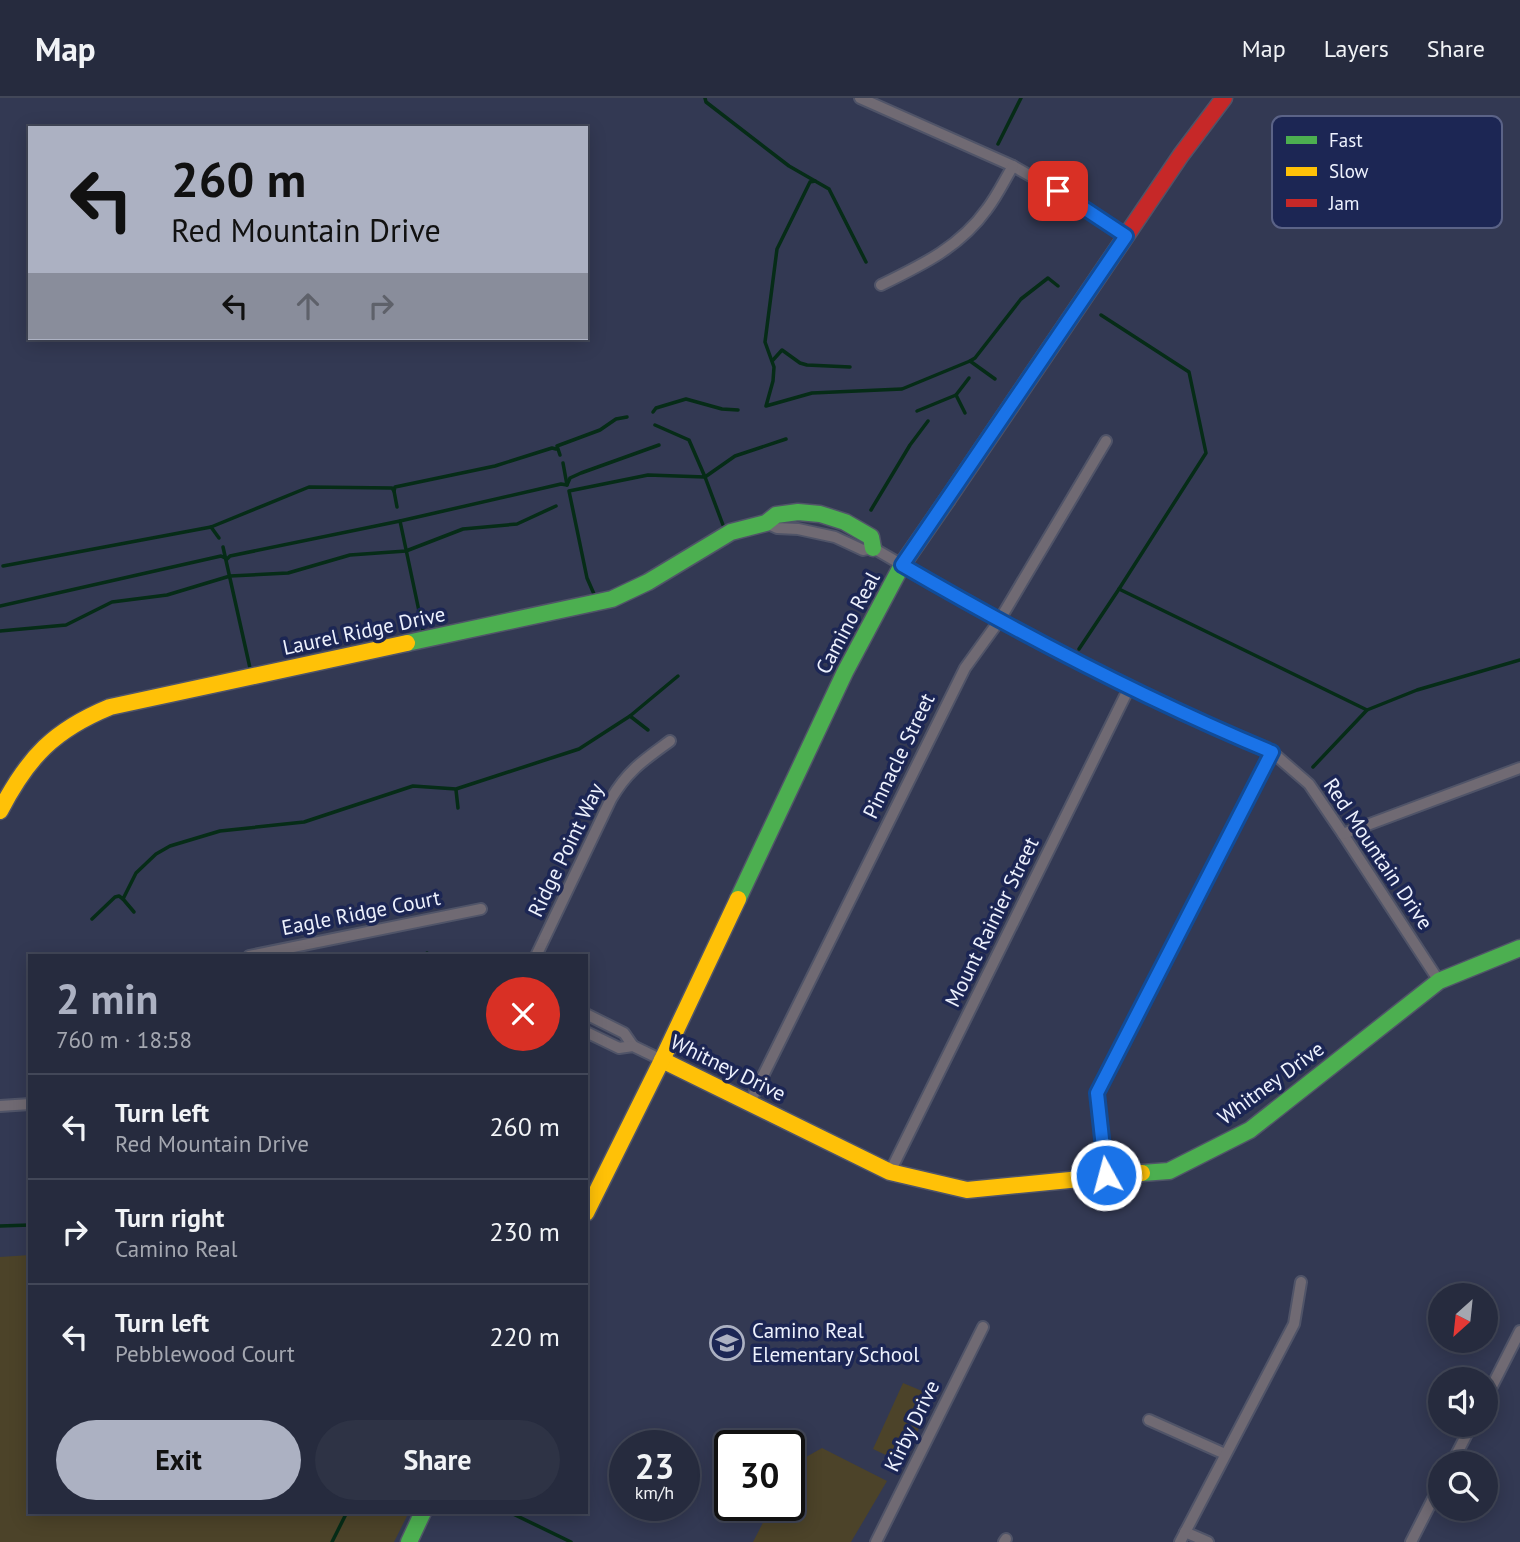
<!DOCTYPE html>
<html lang="en">
<head>
<meta charset="utf-8">
<style>
	:root { --surface:#262b3e; --page:#2e3345; --text:#f1f3f6; --muted:#a4a7b0; --line:#424758; --accent:#acb1c2 }
	body { margin:0; font-family:"PT Sans",sans-serif; background:var(--page); color:var(--text); height:100vh; display:flex; flex-direction:column; font-size:26px; white-space:nowrap }
	* { box-sizing:border-box; margin:0 }
	p { font-size:23px; color:var(--muted) }
	.icon { flex:none; width:38px; height:38px; fill:none; stroke:currentColor; stroke-width:2; stroke-linecap:round; stroke-linejoin:round }
	.map { position:relative; flex:1; overflow:hidden }
	.panel { position:absolute; left:28px; top:856px; width:560px; height:560px; display:flex; flex-direction:column; background:var(--surface); border-radius:0px; box-shadow:0 4px 18px #0003,0 0 0 2px var(--line) }
	.panel>* { flex:none }
	.banner { position:absolute; left:28px; top:28px; width:560px; height:214px; border-radius:0px; box-shadow:0 4px 18px #0003,0 0 0 2px var(--line); background:#acb1c2; color:#111; overflow:hidden }
	.needle { width:46px; rotate:207deg }
	.controls { position:absolute; left:1428px; top:1185px; display:grid; gap:14px }
	.controls a { display:grid; place-items:center; width:70px; height:70px; border-radius:50%; background:var(--surface); box-shadow:0 4px 18px #0003,0 0 0 2px var(--line); font-size:35px }
	.speed { position:absolute; left:609px; top:1332px; display:flex; gap:14px; font-size:35px; font-weight:700; text-align:center }
	.speed>* { display:grid; place-content:center; width:91px; height:91px; border-radius:50%; background:var(--surface); box-shadow:0 4px 18px #0003,0 0 0 2px var(--line); line-height:1 }
	.speed small { font-size:18px; font-weight:400 }
	.speed .limit { border:4px solid #111; border-radius:10px; background:#fff; color:#111 }
	.pin { position:absolute; display:grid; place-items:center; width:60px; height:60px; color:#fff; margin:-30px; border-radius:14px; box-shadow:0 4px 10px #0006 }
	.me { position:absolute; width:77px; margin:-38px; rotate:353deg; stroke-linejoin:round; filter:drop-shadow(0 0 5px #0008) }
	.turn { display:flex; align-items:center; gap:24px; height:147px; padding:0 28px; font-size:32px }
	.turn .icon { width:91px; height:91px; stroke-width:2.5 }
	.turn b { display:block; font-size:49px; line-height:60px }
	.lanes { display:flex; align-items:center; height:66px; padding:0 28px; background:#0003; justify-content:center; gap:35px; direction:ltr }
	.lanes .off { opacity:.35 }
	.round { display:grid; place-items:center; flex:none; width:74px; height:74px; border-radius:37px; background:var(--page) }
	.headline { display:flex; align-items:center; justify-content:space-between; height:119px; padding:0 28px }
	h1 { font-size:42px; font-weight:700; line-height:52px; color:var(--accent) }
	.action { display:flex; gap:14px; margin-top:auto; padding:14px 28px }
	.action a { flex:1; height:80px; border-radius:42px; background:var(--accent); color:#111; font-size:28px; font-weight:700; line-height:80px; text-align:center }
	.action a+a { background:var(--page); color:var(--text) }
	ul { padding:0; list-style:none }
	li { display:flex; align-items:center; gap:21px; height:105px; padding:0 28px; border-top:2px solid var(--line) }
	li div { flex:1 }
	li b { display:block; font-size:26px }
	li em { font-style:normal }
	header { display:flex; align-items:center; gap:42px; box-sizing:border-box; height:98px; padding:0 35px; background:var(--surface); border-bottom:2px solid var(--line) }
	header strong { font-size:33px }
	nav { display:flex; gap:38px; margin-inline-start:auto; font-size:24px }
	.map>svg:first-child { display:block }
	.green { fill:#4c4329 }
	.lines { fill:none; stroke-linecap:round; stroke-linejoin:round }
	.stream { stroke:#062c17; stroke-width:3.5 }
	.street-casing { stroke:#505468; stroke-width:14 }
	.fast-casing { stroke:#505468; stroke-width:19 }
	.slow-casing { stroke:#505468; stroke-width:19 }
	.jam-casing { stroke:#505468; stroke-width:19 }
	.street { stroke:#706a73; stroke-width:10 }
	.fast { stroke:#4caf50; stroke-width:16 }
	.slow { stroke:#ffc107; stroke-width:16 }
	.jam { stroke:#c62828; stroke-width:16 }
	.route-casing { stroke:#114b97; stroke-width:18 }
	.route { stroke:#1a73e8; stroke-width:12 }
	.labels { text-anchor:middle; stroke-width:7; stroke-linejoin:round; paint-order:stroke }
	.street-label { font-size:21px; fill:#edf1fd; stroke:#1c2654 }
	.poi-label { font-size:21px; fill:#edf1fd; stroke:#1c2654; text-anchor:start }
	.key { fill:#1c2654; stroke:#5b6387; stroke-width:2 }
	.key-label { font-size:19px; fill:#edf1fd }
</style>
</head>
<body>
<header>
<strong>Map</strong>
<nav><a>Map</a><a>Layers</a><a>Share</a></nav>
</header>
<div class="map">
<svg width="1520" height="1444" viewBox="0 0 1520 1444">
	<rect width="100%" height="100%" fill="#333953"/>
	<g class="green">
		<polygon points="30,1157 30,1414 409,1414 394,1444 0,1444 0,1159"/>
		<polygon points="903,1285 934,1298 903,1365 873,1351"/>
		<polygon points="822,1350 887,1383 851,1444 753,1444 772,1407 789,1407 789,1372 792,1367"/>
	</g>
	<g class="lines">
		<g class="stream">
			<polyline points="705,0 706,4 789,68 829,91 866,164"/>
			<polyline points="998,46 1021,0"/>
			<polyline points="815,83 810,84 777,151 765,244 774,269 773,283 766,308 812,295 902,291 970,263 975,260 1021,201 1048,180 1058,188"/>
			<polyline points="1101,217 1189,274 1206,355 1119,491"/>
			<polyline points="773,262 782,252 800,265 807,267 850,269"/>
			<polyline points="970,263 995,281"/>
			<polyline points="956,297 969,280"/>
			<polyline points="917,313 956,297 965,315"/>
			<polyline points="653,314 656,310 686,301 722,311 738,312"/>
			<polyline points="560,357 557,348 600,332 616,321 627,319"/>
			<polyline points="567,387 570,380 581,375 659,347"/>
			<polyline points="397,409 394,393 395,389 495,368 552,350 556,351"/>
			<polyline points="871,412 910,347 928,323"/>
			<polyline points="400,423 423,532"/>
			<polyline points="723,427 705,379 735,358 786,341"/>
			<polyline points="211,429 219,440"/>
			<polyline points="223,449 250,570"/>
			<polyline points="3,468 211,429 309,389 392,390 394,393"/>
			<polyline points="594,496 587,480 569,393 648,377 705,379 689,342 655,327"/>
			<polyline points="0,508 221,458 227,461 230,458 400,423 561,386 567,387 563,365"/>
			<polyline points="0,533 66,527 112,504 167,497 230,478 288,475 350,457 406,453 463,431 517,426 556,408"/>
			<polyline points="1079,551 1119,491 1367,612"/>
			<polyline points="648,632 630,618 678,578"/>
			<polyline points="1313,669 1367,612 1417,592 1520,562"/>
			<polyline points="456,692 458,710"/>
			<polyline points="123,801 134,814"/>
			<polyline points="92,821 115,799 119,798 123,801 136,775 156,756 170,748 220,733 304,724 413,688 456,691 579,651 630,618"/>
			<polyline points="427,855 427,858"/>
			<polyline points="0,1128 30,1127"/>
			<polyline points="509,1414 571,1444"/>
			<polyline points="332,1444 347,1414"/>
		</g>
		<g class="street-casing">
			<g id="street">
				<polyline points="860,0 1013,68 1073,102 1126,138"/>
				<path d="M 881,187 C 922,167 960,149 987,111 C 997,98 1004,83 1013,68"/>
				<polyline points="766,425 777,430 798,431 835,439 863,452 873,450 999,523 1129,590 1272,654 1309,686 1343,736 1439,883"/>
				<polyline points="1343,736 1520,670"/>
				<polyline points="249,858 481,811"/>
				<path d="M 536,858 L 611,701 C 628,672 644,662 670,643"/>
				<polyline points="586,916 624,935 633,948"/>
				<polyline points="586,934 619,950 633,948 662,962"/>
				<polyline points="750,1004 965,570 999,523 1106,343"/>
				<polyline points="0,1008 30,1006"/>
				<polyline points="890,1074 1129,590"/>
				<polyline points="1106,1077 1097,995 1272,654"/>
				<polyline points="1486,1300 1520,1233"/>
				<polyline points="1149,1322 1225,1356"/>
				<polyline points="1452,1365 1472,1326"/>
				<polyline points="1185,1434 1208,1444"/>
				<polyline points="876,1444 983,1229"/>
				<polyline points="1004,1444 1006,1441"/>
				<polyline points="1180,1444 1294,1226 1301,1184"/>
				<polyline points="1411,1444 1440,1387"/>
			</g>
		</g>
		<g class="fast-casing">
			<g id="fast">
				<polyline points="407,545 612,501 648,484 731,434 766,425 776,417 798,414 820,416 845,424 871,439 873,450"/>
				<polyline points="738,801 845,574 902,467 947,402"/>
				<polyline points="1142,1075 1169,1073 1250,1032 1439,883 1520,850"/>
				<polyline points="409,1444 423,1414"/>
			</g>
		</g>
		<g class="slow-casing">
			<g id="slow">
				<path d="M 0,713 C 28,659 54,632 110,609 L 407,545"/>
				<polyline points="662,962 890,1074 967,1092 1142,1075"/>
				<polyline points="586,1115 662,962 738,801"/>
			</g>
		</g>
		<g class="jam-casing">
			<polyline id="jam" points="947,402 1181,57 1224,0"/>
		</g>
		<use href="#street" class="street"/>
		<use href="#fast" class="fast"/>
		<use href="#slow" class="slow"/>
		<use href="#jam" class="jam"/>
	</g>
	<g class="lines">
		<g class="route-casing">
			<path id="route" d="M 1058,93 L 1126,138 L 902,467 C 1022,537 1144,601 1272,654 L 1097,995 L 1106,1077"/>
		</g>
		<use href="#route" class="route"/>
	</g>
	<defs>
		<g id="school-ring" transform="scale(1.75)"><circle r="9.5" fill="#1c2654" stroke="#acb1c2" stroke-width="1.5"/><path d="M0-5L7-2L0 1L-7-2ZM-4 1L0 2.5L4 1V4Q0 6-4 4Z" fill="#acb1c2"/></g>
	</defs>
	<g fill-rule="evenodd">
		<use href="#school-ring" x="727" y="1245"/>
	</g>
	<g class="labels">
		<g class="street-label">
			<text transform="translate(848 525) rotate(-62)" y="7">Camino Real</text>
			<text transform="translate(364 533) rotate(-12)" y="7">Laurel Ridge Drive</text>
			<text transform="translate(899 658) rotate(-64)" y="7">Pinnacle Street</text>
			<text transform="translate(566 752) rotate(-64)" y="7">Ridge Point Way</text>
			<text transform="translate(1378 756) rotate(56)" y="7">Red Mountain Drive</text>
			<text transform="translate(361 815) rotate(-11)" y="7">Eagle Ridge Court</text>
			<text transform="translate(992 824) rotate(-64)" y="7">Mount Rainier Street</text>
			<text transform="translate(728 970) rotate(26)" y="7">Whitney Drive</text>
			<text transform="translate(1271 985) rotate(-36)" y="7">Whitney Drive</text>
			<text transform="translate(912 1328) rotate(-64)" y="7">Kirby Drive</text>
		</g>
		<g class="poi-label">
			<text x="752" y="1240">Camino Real<tspan x="752" dy="24">Elementary School</tspan></text>
		</g>
	</g>
	<rect x="1272" y="18" width="230" height="112" rx="10" class="key"/>
	<rect x="1286" y="38" width="31" height="8" fill="#4caf50"/>
	<rect x="1286" y="69" width="31" height="9" fill="#ffc107"/>
	<rect x="1286" y="101" width="31" height="8" fill="#c62828"/>
	<g class="key-label">
		<text x="1329" y="49">Fast</text>
		<text x="1329" y="80">Slow</text>
		<text x="1329" y="112">Jam</text>
	</g>
</svg>
<div class="controls">
<a><svg class="needle" viewBox="-14 -14 28 28"><path d="M0-13l5 13h-10z" fill="#e53935"/><path d="M0 13l5-13h-10z" fill="#a4a7b0"/></svg></a>
<a><svg class="icon" aria-label="sound" viewBox="0 0 24 24"><path d="M4 9h4l5-4v14l-5-4H4zM17 9q2 3 0 6"/></svg></a>
<a><svg class="icon" aria-label="search" viewBox="0 0 24 24"><circle cx="10" cy="10" r="6"/><path d="M15 15l6 6"/></svg></a>
</div>
<div class="speed"><div>23<small>km/h</small></div><div class="limit">30</div></div>
<div class="pin" style="left:1058px;top:93px;background:#d93025"><svg class="icon" aria-label="arrive" viewBox="0 0 24 24"><path d="M6 21V4h12l-3 4 3 4H6"/></svg></div>
<svg class="me" style="left:1106px;top:1077px" viewBox="-20 -20 40 40"><circle r="17" fill="#1a73e8" stroke="#fff" stroke-width="3"/><path d="M0-11L8 9 0 5-8 9z" fill="#fff"/></svg>
<div class="banner">
<div class="turn"><svg class="icon" aria-label="left" viewBox="0 0 24 24"><path d="M17 20v-9H6M10 6l-5 5 5 5"/></svg><div><b>260 m</b>Red Mountain Drive</div></div>
<div class="lanes"><svg class="icon" aria-label="left" viewBox="0 0 24 24"><path d="M17 20v-9H6M10 6l-5 5 5 5"/></svg><svg class="icon off" aria-label="ahead" viewBox="0 0 24 24"><path d="M12 20V5M6 11l6-6 6 6"/></svg><svg class="icon off" aria-label="right" viewBox="0 0 24 24"><path d="M7 20v-9h11M14 6l5 5-5 5"/></svg></div>
</div>
<section class="panel">
<div class="headline"><div><h1>2 min</h1><p>760 m · 18:58</p></div><a class="round" style="background:#d93025;color:#fff"><svg class="icon" aria-label="close" viewBox="0 0 24 24"><path d="M6 6l12 12M18 6L6 18"/></svg></a></div>
<ul>
<li><svg class="icon" aria-label="left" viewBox="0 0 24 24"><path d="M17 20v-9H6M10 6l-5 5 5 5"/></svg><div><b>Turn left</b><p>Red Mountain Drive</p></div><em>260 m</em></li>
<li><svg class="icon" aria-label="right" viewBox="0 0 24 24"><path d="M7 20v-9h11M14 6l5 5-5 5"/></svg><div><b>Turn right</b><p>Camino Real</p></div><em>230 m</em></li>
<li><svg class="icon" aria-label="left" viewBox="0 0 24 24"><path d="M17 20v-9H6M10 6l-5 5 5 5"/></svg><div><b>Turn left</b><p>Pebblewood Court</p></div><em>220 m</em></li>
</ul>
<div class="action"><a>Exit</a><a>Share</a></div>
</section>
</div>
</body>
</html>
